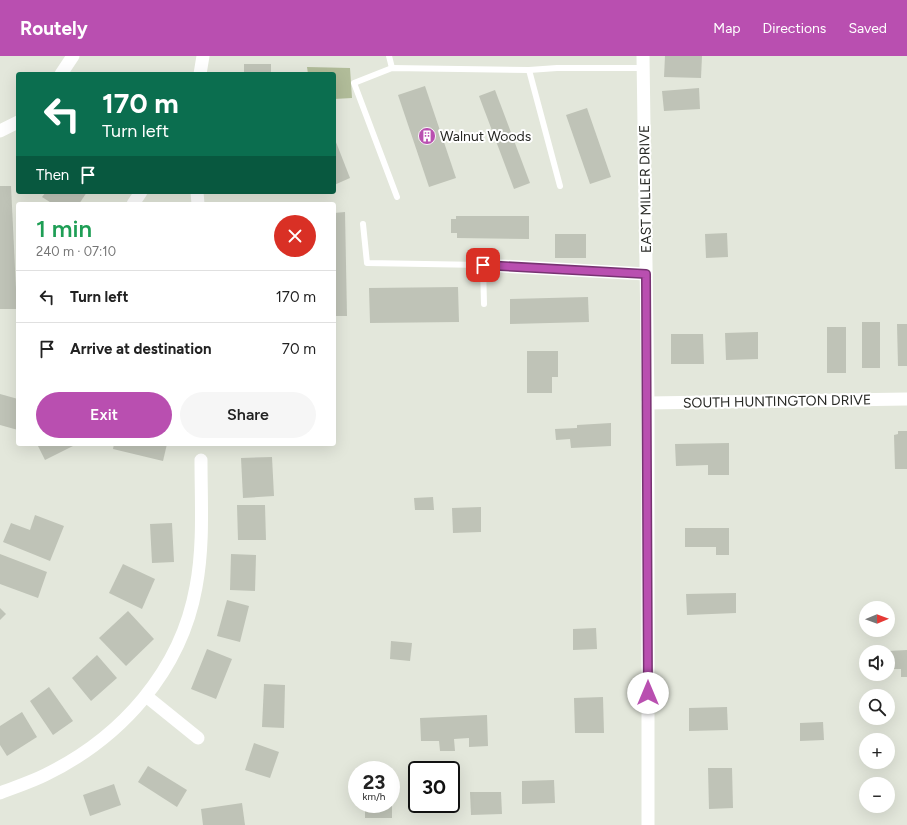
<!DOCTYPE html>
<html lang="en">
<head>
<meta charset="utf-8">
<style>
	:root { --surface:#fff; --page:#f6f6f6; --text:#222; --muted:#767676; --line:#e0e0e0; --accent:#b94fb0 }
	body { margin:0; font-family:Figtree,sans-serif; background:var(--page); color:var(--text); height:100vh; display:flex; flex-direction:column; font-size:15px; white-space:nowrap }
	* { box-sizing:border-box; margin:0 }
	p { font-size:13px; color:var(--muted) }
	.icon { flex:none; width:22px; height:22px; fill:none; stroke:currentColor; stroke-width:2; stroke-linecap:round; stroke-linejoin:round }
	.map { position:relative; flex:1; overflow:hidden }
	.sheet { position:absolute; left:16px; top:146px; width:320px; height:244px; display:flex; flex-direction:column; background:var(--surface); border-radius:4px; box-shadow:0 4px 16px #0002 }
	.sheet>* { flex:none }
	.top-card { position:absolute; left:16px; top:16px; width:320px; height:122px; border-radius:4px; box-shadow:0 4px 16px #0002; background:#0b6e4f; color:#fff; overflow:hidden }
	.needle { width:26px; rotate:89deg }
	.buttons { position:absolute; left:859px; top:545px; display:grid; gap:8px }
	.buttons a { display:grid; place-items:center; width:36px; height:36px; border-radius:50%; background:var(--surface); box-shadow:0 4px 16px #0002; font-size:20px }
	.speed { position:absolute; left:348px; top:705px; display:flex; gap:8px; font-size:20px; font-weight:700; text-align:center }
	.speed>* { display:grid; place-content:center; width:52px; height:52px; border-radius:50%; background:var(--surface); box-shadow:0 4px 16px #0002; line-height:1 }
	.speed small { font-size:10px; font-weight:400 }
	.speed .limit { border:2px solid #111; border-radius:6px; background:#fff; color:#111 }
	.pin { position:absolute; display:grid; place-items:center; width:34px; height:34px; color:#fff; margin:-17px; border-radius:8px; box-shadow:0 2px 6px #0006 }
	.me { position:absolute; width:44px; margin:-22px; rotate:0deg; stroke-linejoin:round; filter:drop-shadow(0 0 3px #0008) }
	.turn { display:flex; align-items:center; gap:14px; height:84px; padding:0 20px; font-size:18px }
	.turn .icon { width:52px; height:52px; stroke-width:2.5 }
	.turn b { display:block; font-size:28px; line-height:34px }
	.then { display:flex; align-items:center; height:38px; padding:0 20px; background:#0003; gap:8px; font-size:15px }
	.round { display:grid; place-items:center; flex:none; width:42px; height:42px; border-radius:21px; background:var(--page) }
	.summary { display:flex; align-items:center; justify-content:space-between; height:68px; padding:0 20px }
	h1 { font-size:24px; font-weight:600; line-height:30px; color:#1e9e55 }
	.action { display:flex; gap:8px; margin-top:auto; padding:8px 20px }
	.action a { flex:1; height:46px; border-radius:24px; background:var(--accent); color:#fff; font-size:16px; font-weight:600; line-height:46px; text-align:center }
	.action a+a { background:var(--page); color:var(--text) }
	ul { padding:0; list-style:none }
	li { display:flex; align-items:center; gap:12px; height:52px; padding:0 20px; border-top:1px solid var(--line) }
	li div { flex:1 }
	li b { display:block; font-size:15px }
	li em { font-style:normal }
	header { display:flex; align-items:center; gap:24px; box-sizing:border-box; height:56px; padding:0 20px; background:var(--accent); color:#fff }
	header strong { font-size:19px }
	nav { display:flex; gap:22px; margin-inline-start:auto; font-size:14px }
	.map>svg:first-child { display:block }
	.green { fill:#b1bc99 }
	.building { fill:#bfc3b7 }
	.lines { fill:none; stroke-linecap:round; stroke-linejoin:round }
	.lane { stroke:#fff; stroke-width:6 }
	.street { stroke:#fff; stroke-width:13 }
	.route-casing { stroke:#783372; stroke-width:10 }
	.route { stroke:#b94fb0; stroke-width:7 }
	.labels { text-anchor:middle; stroke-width:4; stroke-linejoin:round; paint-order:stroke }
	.poi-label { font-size:14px; fill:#272824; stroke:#fff; text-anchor:start }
	.street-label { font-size:14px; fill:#272824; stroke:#fff }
</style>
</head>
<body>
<header>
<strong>Routely</strong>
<nav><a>Map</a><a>Directions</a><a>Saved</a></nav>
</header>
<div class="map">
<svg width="907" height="769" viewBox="0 0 907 769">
	<rect width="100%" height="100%" fill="#e3e7db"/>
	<polygon class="green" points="307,11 350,12 352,42 334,43 334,18 308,18"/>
	<g class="building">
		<polygon points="665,0 702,0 701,22 664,21"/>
		<rect x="244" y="8" width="27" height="10"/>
		<polygon points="425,30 456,122 429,131 398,39"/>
		<polygon points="699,32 700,53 664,55 662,35"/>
		<polygon points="495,34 530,127 514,133 479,40"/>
		<polygon points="587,52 611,121 590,128 566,59"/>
		<polygon points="334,81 350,122 334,129"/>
		<polygon points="0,130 11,130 17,253 0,253"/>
		<polygon points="46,136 87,136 79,148 53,148 42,141"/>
		<polygon points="345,156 347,260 334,260 334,157"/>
		<polygon points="456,160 529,160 529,183 457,182 457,177 451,177 451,163 456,163"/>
		<polygon points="727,177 728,201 706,202 705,178"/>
		<rect x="555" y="178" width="31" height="24"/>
		<polygon points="458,231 459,266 370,267 369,232"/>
		<polygon points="588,241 589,266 510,268 510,243"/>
		<rect x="862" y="266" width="18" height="46"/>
		<polygon points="897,268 907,268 907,310 898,310"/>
		<rect x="827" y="271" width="19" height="46"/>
		<polygon points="758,276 758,303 726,304 725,277"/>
		<polygon points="671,278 703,278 704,308 671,308"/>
		<polygon points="527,295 558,295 558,321 552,321 552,337 527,337"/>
		<polygon points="0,338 18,343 18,374 0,369"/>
		<polygon points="611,367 611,390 571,392 570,383 556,384 555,373 577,372 577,369"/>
		<polygon points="898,375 907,375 907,413 895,413 894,379 898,378"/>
		<polygon points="729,387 729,419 708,419 708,409 676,410 675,388"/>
		<polygon points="37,388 77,388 45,404"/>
		<polygon points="114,388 167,388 163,405 113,393"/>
		<polygon points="272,401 274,440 243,442 241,402"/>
		<polygon points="433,441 434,454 415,454 414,442"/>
		<polygon points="237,449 265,449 266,484 238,484"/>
		<polygon points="481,451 481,476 453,477 452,452"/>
		<polygon points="35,459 64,470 50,505 3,486 11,467 30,474"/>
		<polygon points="172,467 174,506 152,507 150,468"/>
		<polygon points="685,472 729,472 729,499 716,499 716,491 685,491"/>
		<polygon points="0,498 47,516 38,542 0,528"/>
		<polygon points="231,498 256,499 255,535 230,534"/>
		<polygon points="123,508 155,523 142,553 109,537"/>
		<polygon points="736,537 736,557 687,559 686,538"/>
		<polygon points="227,544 249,550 240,586 217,580"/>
		<polygon points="0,552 6,558 0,564"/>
		<polygon points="128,555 154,583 126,610 99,582"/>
		<polygon points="596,572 597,593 573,594 573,573"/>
		<polygon points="391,585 412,587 410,605 390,603"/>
		<polygon points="207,593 232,603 216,643 191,633"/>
		<polygon points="907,594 907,621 901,621 901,613 888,613 888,595"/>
		<polygon points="97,599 117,622 91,645 72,622"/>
		<polygon points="264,628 285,629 284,672 262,671"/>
		<polygon points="49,631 73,665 53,679 30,645"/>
		<polygon points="603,641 604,677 575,677 574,642"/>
		<polygon points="727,651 728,674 689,675 689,652"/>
		<polygon points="22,656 37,681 7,700 0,689 0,670"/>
		<polygon points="487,659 488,690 469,691 469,682 454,683 455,695 440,695 439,685 421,685 420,662"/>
		<polygon points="823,666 824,684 800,685 800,667"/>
		<polygon points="254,687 279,696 270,722 245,714"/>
		<polygon points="148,710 187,734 177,751 138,726"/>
		<polygon points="708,712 732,712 733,752 709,753"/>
		<polygon points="554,724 555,747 522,748 522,725"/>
		<polygon points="114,728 121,749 90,760 83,739"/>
		<polygon points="470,736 501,736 502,758 471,759"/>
		<polygon points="242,747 245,769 203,769 201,753"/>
		<rect x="365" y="748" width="27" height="14"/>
	</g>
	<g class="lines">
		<g class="lane">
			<polyline points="389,0 392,12"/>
			<polyline points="529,14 560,130"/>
			<polyline points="397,141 354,27 392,12 529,14 557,12 643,12"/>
			<polyline points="363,168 367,207 483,209 484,248"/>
		</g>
		<g class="street">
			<polyline points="643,0 648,347 648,769"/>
			<polyline points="61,18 73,0"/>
			<polyline points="200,18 203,0"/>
			<polyline points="0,75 18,66"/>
			<polyline points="197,136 198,148"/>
			<polyline points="133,148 141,136"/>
			<polyline points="483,209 646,218"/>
			<polyline points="648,347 907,343"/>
			<polyline points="146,640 198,682"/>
			<path d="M 0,737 C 15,731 31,726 45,719 C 121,682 181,615 196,531 C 204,489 201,446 201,404"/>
		</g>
	</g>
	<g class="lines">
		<g class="route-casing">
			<polyline id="route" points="483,209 646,218 648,637"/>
		</g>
		<use href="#route" class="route"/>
	</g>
	<defs>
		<g id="building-disc" transform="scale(0.9)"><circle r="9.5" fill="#b94fb0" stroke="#fff"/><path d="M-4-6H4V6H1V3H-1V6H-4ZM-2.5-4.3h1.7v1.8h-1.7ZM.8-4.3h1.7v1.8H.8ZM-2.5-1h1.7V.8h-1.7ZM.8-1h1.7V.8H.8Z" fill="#fff"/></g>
	</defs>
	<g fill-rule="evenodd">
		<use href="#building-disc" x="427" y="80"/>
	</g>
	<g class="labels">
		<g class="poi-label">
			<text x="440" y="85">Walnut Woods</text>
		</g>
		<g class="street-label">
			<text transform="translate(645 133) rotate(-91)" y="5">EAST MILLER DRIVE</text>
			<text transform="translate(777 345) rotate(-1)" y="5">SOUTH HUNTINGTON DRIVE</text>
		</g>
	</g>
</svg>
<div class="buttons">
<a><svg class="needle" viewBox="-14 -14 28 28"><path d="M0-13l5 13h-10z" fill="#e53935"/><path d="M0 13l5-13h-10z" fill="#767676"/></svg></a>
<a><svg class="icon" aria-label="sound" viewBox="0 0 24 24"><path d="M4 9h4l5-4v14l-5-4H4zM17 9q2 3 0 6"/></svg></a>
<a><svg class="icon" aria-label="search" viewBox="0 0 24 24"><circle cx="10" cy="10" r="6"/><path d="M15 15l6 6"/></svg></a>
<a>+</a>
<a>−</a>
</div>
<div class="speed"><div>23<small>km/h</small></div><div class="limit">30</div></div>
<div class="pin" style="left:483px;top:209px;background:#d93025"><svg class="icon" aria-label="arrive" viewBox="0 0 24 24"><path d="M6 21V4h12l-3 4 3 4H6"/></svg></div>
<svg class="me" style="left:648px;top:637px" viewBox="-20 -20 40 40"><circle r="19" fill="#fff"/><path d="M0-13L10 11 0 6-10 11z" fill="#b94fb0"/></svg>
<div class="top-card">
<div class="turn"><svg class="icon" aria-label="left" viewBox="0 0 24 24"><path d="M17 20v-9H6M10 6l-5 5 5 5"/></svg><div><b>170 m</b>Turn left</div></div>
<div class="then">Then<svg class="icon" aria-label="arrive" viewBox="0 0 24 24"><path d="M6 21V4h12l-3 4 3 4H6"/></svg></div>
</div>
<section class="sheet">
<div class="summary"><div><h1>1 min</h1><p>240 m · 07:10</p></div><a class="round" style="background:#d93025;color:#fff"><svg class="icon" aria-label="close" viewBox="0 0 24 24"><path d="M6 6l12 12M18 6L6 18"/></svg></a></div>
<ul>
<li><svg class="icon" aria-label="left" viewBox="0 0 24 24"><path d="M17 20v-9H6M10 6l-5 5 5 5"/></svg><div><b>Turn left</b></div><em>170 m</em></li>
<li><svg class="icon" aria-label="arrive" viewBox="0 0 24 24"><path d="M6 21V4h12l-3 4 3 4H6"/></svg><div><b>Arrive at destination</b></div><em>70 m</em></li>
</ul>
<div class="action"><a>Exit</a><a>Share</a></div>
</section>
</div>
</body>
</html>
